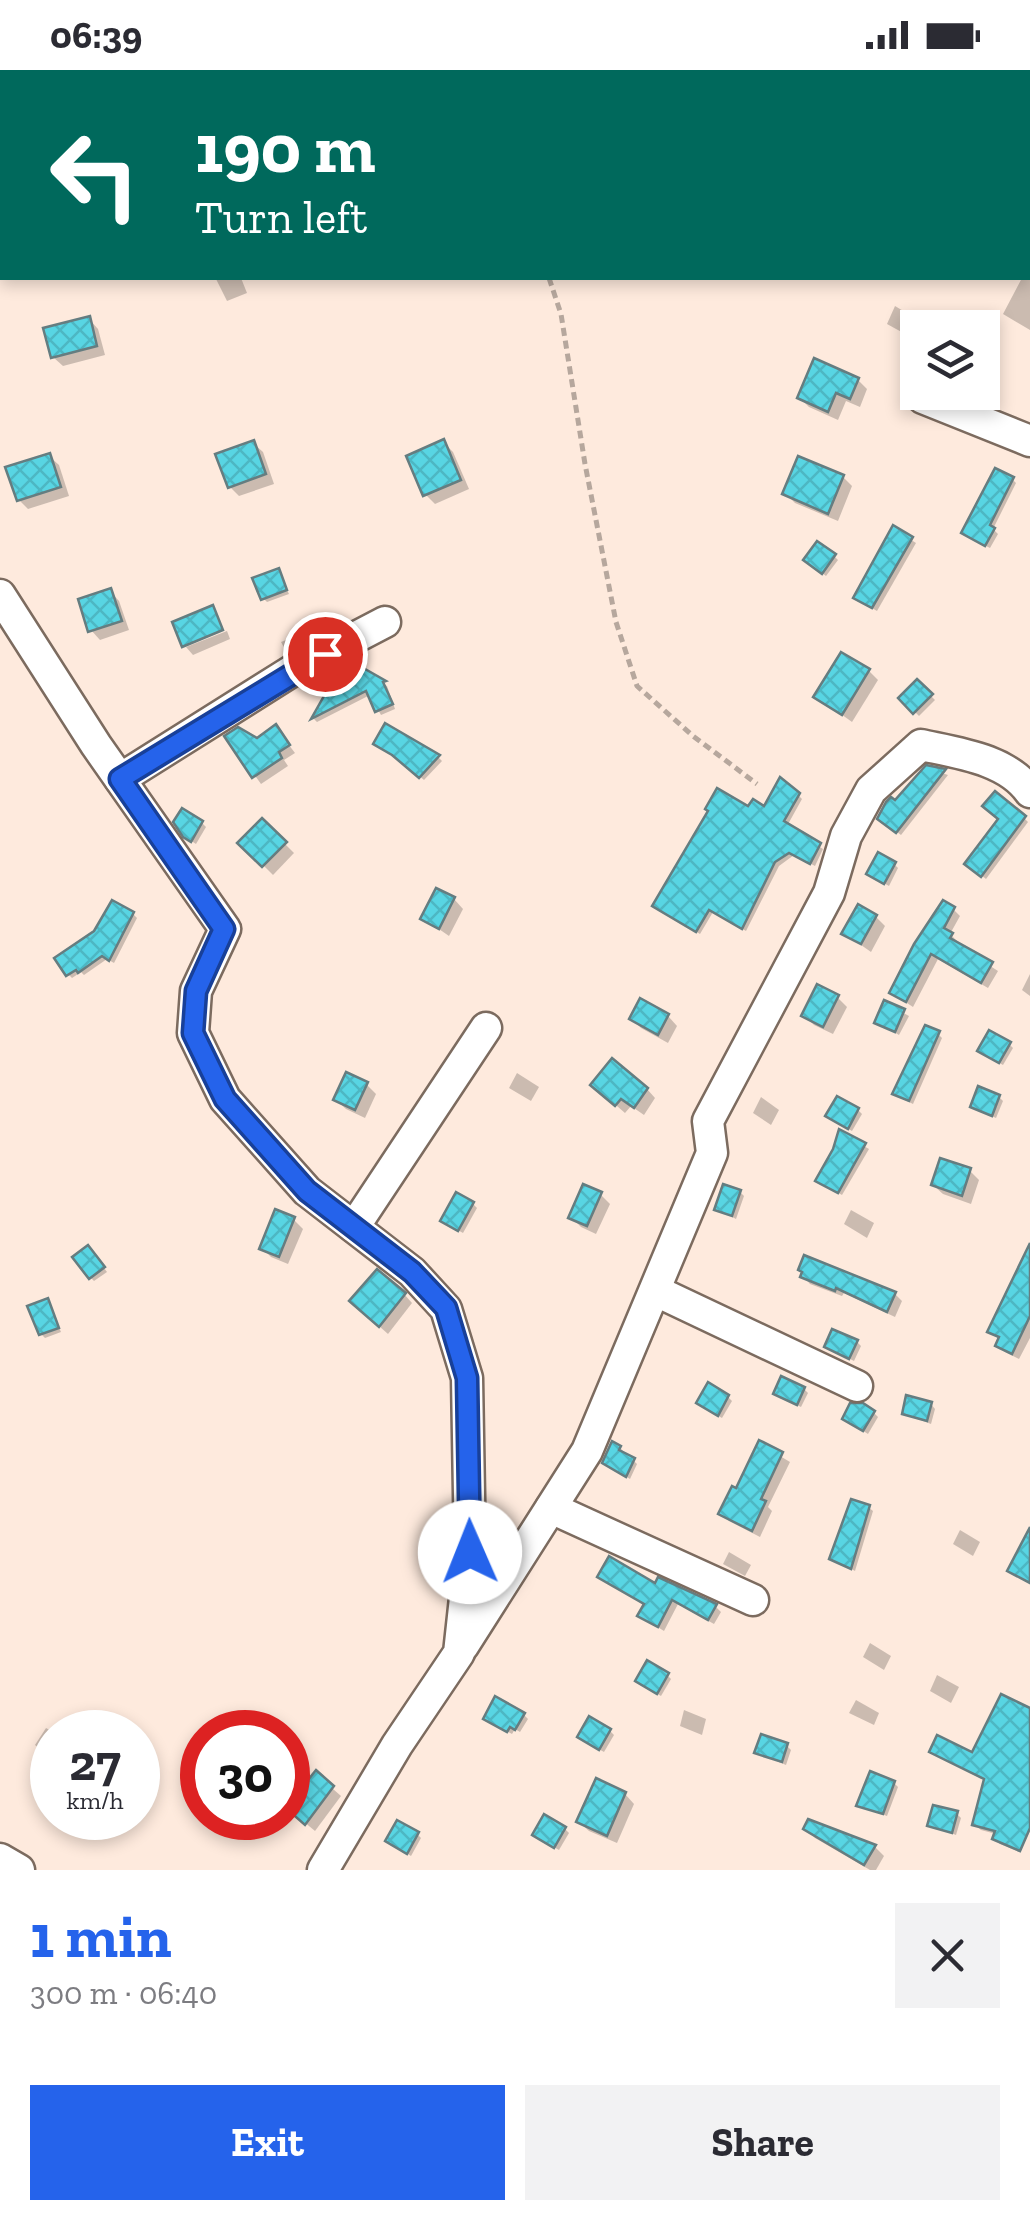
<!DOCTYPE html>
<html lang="en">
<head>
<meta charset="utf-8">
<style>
	:root { --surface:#fff; --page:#f2f2f3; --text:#2b2b33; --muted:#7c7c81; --accent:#2563eb }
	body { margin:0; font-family:"Zilla Slab",serif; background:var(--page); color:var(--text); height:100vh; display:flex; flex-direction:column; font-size:38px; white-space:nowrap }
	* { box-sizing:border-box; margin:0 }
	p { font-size:32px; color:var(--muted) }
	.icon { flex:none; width:55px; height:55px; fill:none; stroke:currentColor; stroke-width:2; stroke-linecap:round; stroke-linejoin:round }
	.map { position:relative; height:1800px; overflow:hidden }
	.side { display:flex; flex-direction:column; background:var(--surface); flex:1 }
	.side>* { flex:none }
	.top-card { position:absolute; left:0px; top:0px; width:1030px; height:210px; box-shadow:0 5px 15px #0003; background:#00695c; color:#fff; overflow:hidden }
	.tools { position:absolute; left:900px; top:240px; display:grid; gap:20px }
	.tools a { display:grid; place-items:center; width:100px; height:100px; border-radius:0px; background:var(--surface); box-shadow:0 5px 15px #0003; font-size:50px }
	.speed { position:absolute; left:30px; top:1640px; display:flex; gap:20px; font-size:50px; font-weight:700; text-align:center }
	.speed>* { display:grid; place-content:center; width:130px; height:130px; border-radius:50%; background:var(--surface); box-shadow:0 5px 15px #0003; line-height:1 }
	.speed small { font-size:25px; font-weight:400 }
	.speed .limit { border:15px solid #d22; background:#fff; color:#111 }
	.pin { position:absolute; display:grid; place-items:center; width:85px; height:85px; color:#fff; margin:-42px; border:5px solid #fff; border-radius:50%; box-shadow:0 2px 10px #0007 }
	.me { position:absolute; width:110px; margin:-55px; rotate:359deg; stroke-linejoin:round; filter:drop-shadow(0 0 8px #0008) }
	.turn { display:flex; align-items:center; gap:35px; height:210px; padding:0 30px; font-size:45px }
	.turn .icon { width:130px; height:130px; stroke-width:2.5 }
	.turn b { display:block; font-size:70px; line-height:85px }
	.round { display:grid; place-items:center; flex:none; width:105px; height:105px; border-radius:0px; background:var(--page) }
	.headline { display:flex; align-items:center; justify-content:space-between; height:170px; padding:0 30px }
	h1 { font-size:60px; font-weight:700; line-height:75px; color:var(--accent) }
	.button { display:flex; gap:20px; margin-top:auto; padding:20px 30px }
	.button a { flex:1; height:115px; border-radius:0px; background:var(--accent); color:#fff; font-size:40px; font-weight:700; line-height:115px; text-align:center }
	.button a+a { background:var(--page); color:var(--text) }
	.status { display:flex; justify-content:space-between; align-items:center; height:70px; padding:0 50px; background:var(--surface); direction:ltr }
	.status svg { height:28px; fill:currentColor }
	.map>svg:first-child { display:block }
	.shadow { fill:#0003 }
	.building { fill:url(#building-cross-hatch); stroke:#657d80; stroke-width:2.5 }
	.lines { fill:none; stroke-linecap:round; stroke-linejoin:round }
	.minor-casing { stroke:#7c6b5f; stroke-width:35 }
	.path { stroke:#b6a79d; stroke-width:5; stroke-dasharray:8 5; stroke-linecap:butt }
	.minor { stroke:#fff; stroke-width:30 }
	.route-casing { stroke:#184099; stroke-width:25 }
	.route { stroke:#2563eb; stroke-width:18 }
</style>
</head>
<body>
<div class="status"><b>06:39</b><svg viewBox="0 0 49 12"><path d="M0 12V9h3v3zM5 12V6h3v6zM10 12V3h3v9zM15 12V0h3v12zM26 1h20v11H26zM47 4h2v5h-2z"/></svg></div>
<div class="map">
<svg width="1030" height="1800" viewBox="0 0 1030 1800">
	<defs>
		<pattern id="building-cross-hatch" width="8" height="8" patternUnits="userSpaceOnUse" patternTransform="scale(2.5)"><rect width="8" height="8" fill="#58d5e3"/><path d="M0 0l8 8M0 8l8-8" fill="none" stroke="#4db7c3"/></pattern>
	</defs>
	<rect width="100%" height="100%" fill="#feeadd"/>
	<g class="shadow">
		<polygon points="0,0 86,0 86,2 2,2 0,34"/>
		<polygon points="1028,198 1030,199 1030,260 1003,244 1022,208 1028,208"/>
		<polygon points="221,208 241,208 247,223 227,231 216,209"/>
		<polygon points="895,236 915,248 907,265 887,254"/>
		<polygon points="89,249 98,259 105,285 63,296 53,287"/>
		<polygon points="858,310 867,319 860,337 846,331 838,350 809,337 800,328"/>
		<polygon points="443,372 453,382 469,419 435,434 425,424"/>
		<polygon points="253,373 263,382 274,414 239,426 230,417"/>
		<polygon points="49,386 59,395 69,426 28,439 19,430"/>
		<polygon points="843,407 852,416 838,451 795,433 785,423"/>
		<polygon points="1012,409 1016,413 993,459 998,464 990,478 968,467"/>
		<polygon points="894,459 916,473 877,541 860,531"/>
		<polygon points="834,486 838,490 826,506 811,494"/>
		<polygon points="278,501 289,524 267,532 263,528"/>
		<polygon points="110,521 119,531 129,560 100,570 91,560"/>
		<polygon points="227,561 230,569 193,585 186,577"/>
		<polygon points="303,563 310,576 289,587 281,572"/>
		<polygon points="351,594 387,616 395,639 381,645 370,625 317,652 314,649 343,598"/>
		<polygon points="869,601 878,610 852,652 816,626"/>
		<polygon points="917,612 935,630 919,646 901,628"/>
		<polygon points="276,658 295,683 284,690 288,696 261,714 227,667 257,670"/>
		<polygon points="438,687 442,691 424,710 399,689"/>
		<polygon points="927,698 948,705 901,765 884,752 895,733"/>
		<polygon points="798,725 802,729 787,756 823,779 815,796 794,785 779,796 746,861 713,842 700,864 660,840 710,742 765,740"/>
		<polygon points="1024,748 1028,752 986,809 972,798"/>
		<polygon points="262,751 294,783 273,805 241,773"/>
		<polygon points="202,753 206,757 196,774 190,770"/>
		<polygon points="894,794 898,798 889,816 873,807"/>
		<polygon points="454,829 463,839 449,866 423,848"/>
		<polygon points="953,839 960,846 950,864 958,872 956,874 998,901 988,918 938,889 913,937 892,923"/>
		<polygon points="133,844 137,848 114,893 107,889 84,905 81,902 72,908 68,904"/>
		<polygon points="876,847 885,856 871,882 844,863"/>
		<polygon points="1030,904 1030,926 1022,920"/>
		<polygon points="837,927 847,937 833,964 814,955 804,945"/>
		<polygon points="885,933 909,946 899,965 877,952"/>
		<polygon points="668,946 677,956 668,973 641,958 632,949"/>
		<polygon points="938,964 942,968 913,1034 899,1027 895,1023"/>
		<polygon points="1009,974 1013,978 1003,995 984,984"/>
		<polygon points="517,1003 539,1017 531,1031 509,1018"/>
		<polygon points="366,1014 376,1024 365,1048 346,1039 336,1030"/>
		<polygon points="647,1019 655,1028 644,1045 631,1036 625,1043 602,1023"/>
		<polygon points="761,1027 779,1040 771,1055 753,1043"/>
		<polygon points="999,1027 1003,1031 996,1048 972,1037"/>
		<polygon points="858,1040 862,1044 852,1061 832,1050"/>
		<polygon points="841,1063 869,1079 842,1125 823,1114"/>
		<polygon points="970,1101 979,1110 971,1134 943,1124 933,1115"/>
		<polygon points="740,1122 744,1126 736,1149 717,1139"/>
		<polygon points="600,1124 610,1134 596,1164 581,1157 571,1147"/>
		<polygon points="473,1134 477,1138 463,1163 447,1154"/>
		<polygon points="851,1140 874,1153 867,1168 844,1154"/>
		<polygon points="293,1149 303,1159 288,1194 271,1187 262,1178"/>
		<polygon points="92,1182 107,1202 94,1211 90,1207"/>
		<polygon points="804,1203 895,1224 902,1231 895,1247 844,1223 842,1226 810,1214 803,1206"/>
		<polygon points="1030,1210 1030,1268 1019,1289 1005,1282 998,1275 1000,1270 990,1261"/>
		<polygon points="404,1224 412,1233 388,1264 360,1239"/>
		<polygon points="47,1231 61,1262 45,1268 41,1264"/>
		<polygon points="857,1272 861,1276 854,1291 827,1277"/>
		<polygon points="804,1319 808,1323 801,1337 780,1327"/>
		<polygon points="728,1327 732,1331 722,1348 703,1337"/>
		<polygon points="931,1334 935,1339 931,1354 904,1344"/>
		<polygon points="874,1343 878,1347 868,1364 849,1352"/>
		<polygon points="760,1374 790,1392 768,1437 772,1441 760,1467 729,1451 721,1443 737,1421"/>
		<polygon points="620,1378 637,1394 630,1409 609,1396"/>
		<polygon points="868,1437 873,1441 855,1501 832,1488"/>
		<polygon points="960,1460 980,1472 973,1486 953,1474"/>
		<polygon points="729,1482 751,1495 745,1506 723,1494"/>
		<polygon points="600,1507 656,1516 715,1536 721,1542 714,1554 678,1534 664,1561 640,1546 646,1536"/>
		<polygon points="870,1573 891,1586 884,1600 863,1587"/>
		<polygon points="667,1605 671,1609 661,1626 642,1615"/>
		<polygon points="937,1605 959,1617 951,1633 930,1621"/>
		<polygon points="856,1630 879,1643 874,1655 849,1643"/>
		<polygon points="684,1640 706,1649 702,1665 680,1656"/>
		<polygon points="1030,1644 1030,1761 1019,1782 1000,1774 994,1769 996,1764 981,1760 975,1755 986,1711 932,1682 974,1686"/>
		<polygon points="524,1645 528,1649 520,1662 515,1659 512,1664 490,1652"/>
		<polygon points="46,1658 53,1662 52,1688 35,1675"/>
		<polygon points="610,1661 614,1665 604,1682 584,1671"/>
		<polygon points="787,1676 791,1680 786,1695 757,1683"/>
		<polygon points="316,1704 341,1726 315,1761 297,1746"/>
		<polygon points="894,1713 898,1717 887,1746 859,1736"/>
		<polygon points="625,1724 634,1734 617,1773 589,1761 579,1752"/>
		<polygon points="957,1744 961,1748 956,1765 930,1755"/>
		<polygon points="565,1759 569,1763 559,1780 540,1769"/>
		<polygon points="806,1759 875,1777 884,1786 876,1800 870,1800 815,1768"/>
		<polygon points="417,1764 421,1768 411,1786 392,1774"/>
	</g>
	<g class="building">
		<polygon points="90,246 97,276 51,288 43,258"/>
		<polygon points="814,288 859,308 850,329 836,323 828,342 797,328"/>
		<polygon points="444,369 461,410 423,426 406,386"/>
		<polygon points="254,370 266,404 228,418 215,384"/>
		<polygon points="50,383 61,417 17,431 5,397"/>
		<polygon points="798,386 844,405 828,444 782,424"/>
		<polygon points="995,398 1014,407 990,455 995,458 985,476 961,463"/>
		<polygon points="893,455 913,467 872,538 853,528"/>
		<polygon points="817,471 836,484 822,504 803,490"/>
		<polygon points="279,498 287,520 261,530 252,508"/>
		<polygon points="111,518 122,551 88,562 78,529"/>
		<polygon points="213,535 223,560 182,577 172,552"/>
		<polygon points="841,582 870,599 842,645 813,627"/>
		<polygon points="351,591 386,611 383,612 393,634 375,642 366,621 311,649 341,596"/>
		<polygon points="917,609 933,624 913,644 898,628"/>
		<polygon points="385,653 440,685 419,708 392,685 373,674"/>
		<polygon points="276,654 290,675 279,682 282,688 252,708 224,666 238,657 257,668"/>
		<polygon points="926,695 946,699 896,763 877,749 886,732 891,727 895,730"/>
		<polygon points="780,707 800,723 784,751 821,773 810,794 789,783 775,792 742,859 709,840 696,862 652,836 708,741 705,739 717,718 748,736 753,729 764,736"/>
		<polygon points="995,721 1026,746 981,807 964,794 998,749 982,736"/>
		<polygon points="182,738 203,751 191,772 183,767 173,752"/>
		<polygon points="262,748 287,772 262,797 237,773"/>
		<polygon points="878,782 896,792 884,814 866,804"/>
		<polygon points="436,818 455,827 439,859 420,849"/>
		<polygon points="112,830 134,842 109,891 102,886 78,903 76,900 66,906 54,888 94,861"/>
		<polygon points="943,830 955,837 944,858 953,863 950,868 993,892 981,913 931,884 906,932 889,923 914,874"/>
		<polygon points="858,834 877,845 861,874 841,864"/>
		<polygon points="817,914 839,925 823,957 801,946"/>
		<polygon points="640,928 669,944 658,965 629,949"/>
		<polygon points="884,930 905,939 895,962 874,953"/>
		<polygon points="925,955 940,961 909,1031 892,1024"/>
		<polygon points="989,960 1011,972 999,993 977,981"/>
		<polygon points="612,988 648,1018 634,1038 621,1029 615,1036 590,1015"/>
		<polygon points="346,1002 368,1012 355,1040 333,1030"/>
		<polygon points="978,1016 1000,1025 992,1046 970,1037"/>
		<polygon points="837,1026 859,1038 848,1059 825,1046"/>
		<polygon points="839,1059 866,1073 838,1123 815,1111 833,1079"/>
		<polygon points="940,1088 971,1098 962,1126 931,1115"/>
		<polygon points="583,1114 602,1122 587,1156 568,1148"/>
		<polygon points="723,1114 741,1120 732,1146 714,1140"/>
		<polygon points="456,1122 474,1132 458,1161 440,1151"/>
		<polygon points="275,1139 295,1147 279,1187 259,1179"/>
		<polygon points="1030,1173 1030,1246 1012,1284 995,1276 999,1267 987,1262"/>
		<polygon points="88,1175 105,1197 89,1209 72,1187"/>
		<polygon points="804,1185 896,1222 887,1242 836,1218 835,1221 800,1207 802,1202 798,1200"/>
		<polygon points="377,1199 406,1223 379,1257 349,1231"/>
		<polygon points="48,1228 59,1258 39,1265 27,1236"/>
		<polygon points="832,1259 858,1270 849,1289 824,1277"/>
		<polygon points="781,1306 805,1317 797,1335 773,1324"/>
		<polygon points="708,1312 729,1325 718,1346 696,1333"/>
		<polygon points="906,1325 932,1332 927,1351 902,1344"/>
		<polygon points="850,1333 863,1333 875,1341 863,1361 842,1349"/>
		<polygon points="759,1370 783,1382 761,1429 766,1431 752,1461 718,1444 732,1416 736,1418"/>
		<polygon points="612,1371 621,1376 619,1380 635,1388 626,1407 602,1393"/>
		<polygon points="851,1429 870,1435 851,1499 829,1489"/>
		<polygon points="1030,1457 1030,1513 1007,1501"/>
		<polygon points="609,1486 655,1513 658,1507 717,1534 708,1550 672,1530 658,1557 637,1546 644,1534 597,1507"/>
		<polygon points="647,1590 669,1603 657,1624 635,1611"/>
		<polygon points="1001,1624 1030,1638 1030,1758 1020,1781 992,1769 995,1761 972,1755 984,1709 929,1682 937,1665 972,1682"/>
		<polygon points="495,1626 525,1643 515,1660 510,1657 507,1662 483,1649"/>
		<polygon points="589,1646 611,1659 599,1680 577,1667"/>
		<polygon points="761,1664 788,1673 782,1692 754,1683"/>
		<polygon points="316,1700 334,1716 305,1755 288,1740 288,1735"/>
		<polygon points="870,1701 895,1711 883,1744 856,1736"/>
		<polygon points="596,1708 626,1722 607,1766 576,1752"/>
		<polygon points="933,1735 958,1741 952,1763 927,1756"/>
		<polygon points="544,1744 566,1757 554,1778 532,1765"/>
		<polygon points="808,1749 876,1775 864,1795 803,1759"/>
		<polygon points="397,1750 419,1762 407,1784 385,1771"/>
	</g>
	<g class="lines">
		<g class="minor-casing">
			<g id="minor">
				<polyline points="923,328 1030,371"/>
				<polyline points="0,525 96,675 225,859 196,921 193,963 225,1029 307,1121 412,1202 446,1239 467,1308 470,1482 459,1583 397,1675 323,1800"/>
				<polyline points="120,709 295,599 385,552"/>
				<polyline points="354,1157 486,958"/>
				<polyline points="656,1221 857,1316"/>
				<polyline points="551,1438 753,1530"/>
				<path d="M 463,1576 L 587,1381 L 712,1083 L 708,1051 L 829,823 L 846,766 L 871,720 L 921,675 C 958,683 1007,689 1030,722"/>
				<polyline points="0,1789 19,1800"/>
			</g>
		</g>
		<g class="path">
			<polyline points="411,0 411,2"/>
			<polyline points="549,208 561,244 585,394 616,552 637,616 693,666 757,714"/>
		</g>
		<use href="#minor" class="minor"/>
	</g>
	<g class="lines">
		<g class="route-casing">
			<polyline id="route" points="325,584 120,709 224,859 196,921 193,963 225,1029 307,1121 412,1202 446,1238 467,1308 470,1482"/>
		</g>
		<use href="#route" class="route"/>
	</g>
</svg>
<div class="tools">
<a><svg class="icon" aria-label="layers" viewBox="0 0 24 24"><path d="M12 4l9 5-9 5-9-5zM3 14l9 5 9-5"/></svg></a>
</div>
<div class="speed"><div>27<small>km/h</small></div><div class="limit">30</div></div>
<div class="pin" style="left:325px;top:584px;background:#d93025"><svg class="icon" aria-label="arrive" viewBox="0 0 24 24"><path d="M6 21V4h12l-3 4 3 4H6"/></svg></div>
<svg class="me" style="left:470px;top:1482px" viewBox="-20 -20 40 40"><circle r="19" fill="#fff"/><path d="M0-13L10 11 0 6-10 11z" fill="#2563eb"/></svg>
<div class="top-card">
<div class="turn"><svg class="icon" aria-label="left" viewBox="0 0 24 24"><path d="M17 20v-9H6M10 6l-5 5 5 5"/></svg><div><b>190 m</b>Turn left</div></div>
</div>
</div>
<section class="side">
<div class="headline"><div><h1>1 min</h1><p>300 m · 06:40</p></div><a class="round"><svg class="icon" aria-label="close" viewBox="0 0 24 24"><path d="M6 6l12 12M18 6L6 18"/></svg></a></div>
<div class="button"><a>Exit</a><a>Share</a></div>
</section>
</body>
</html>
